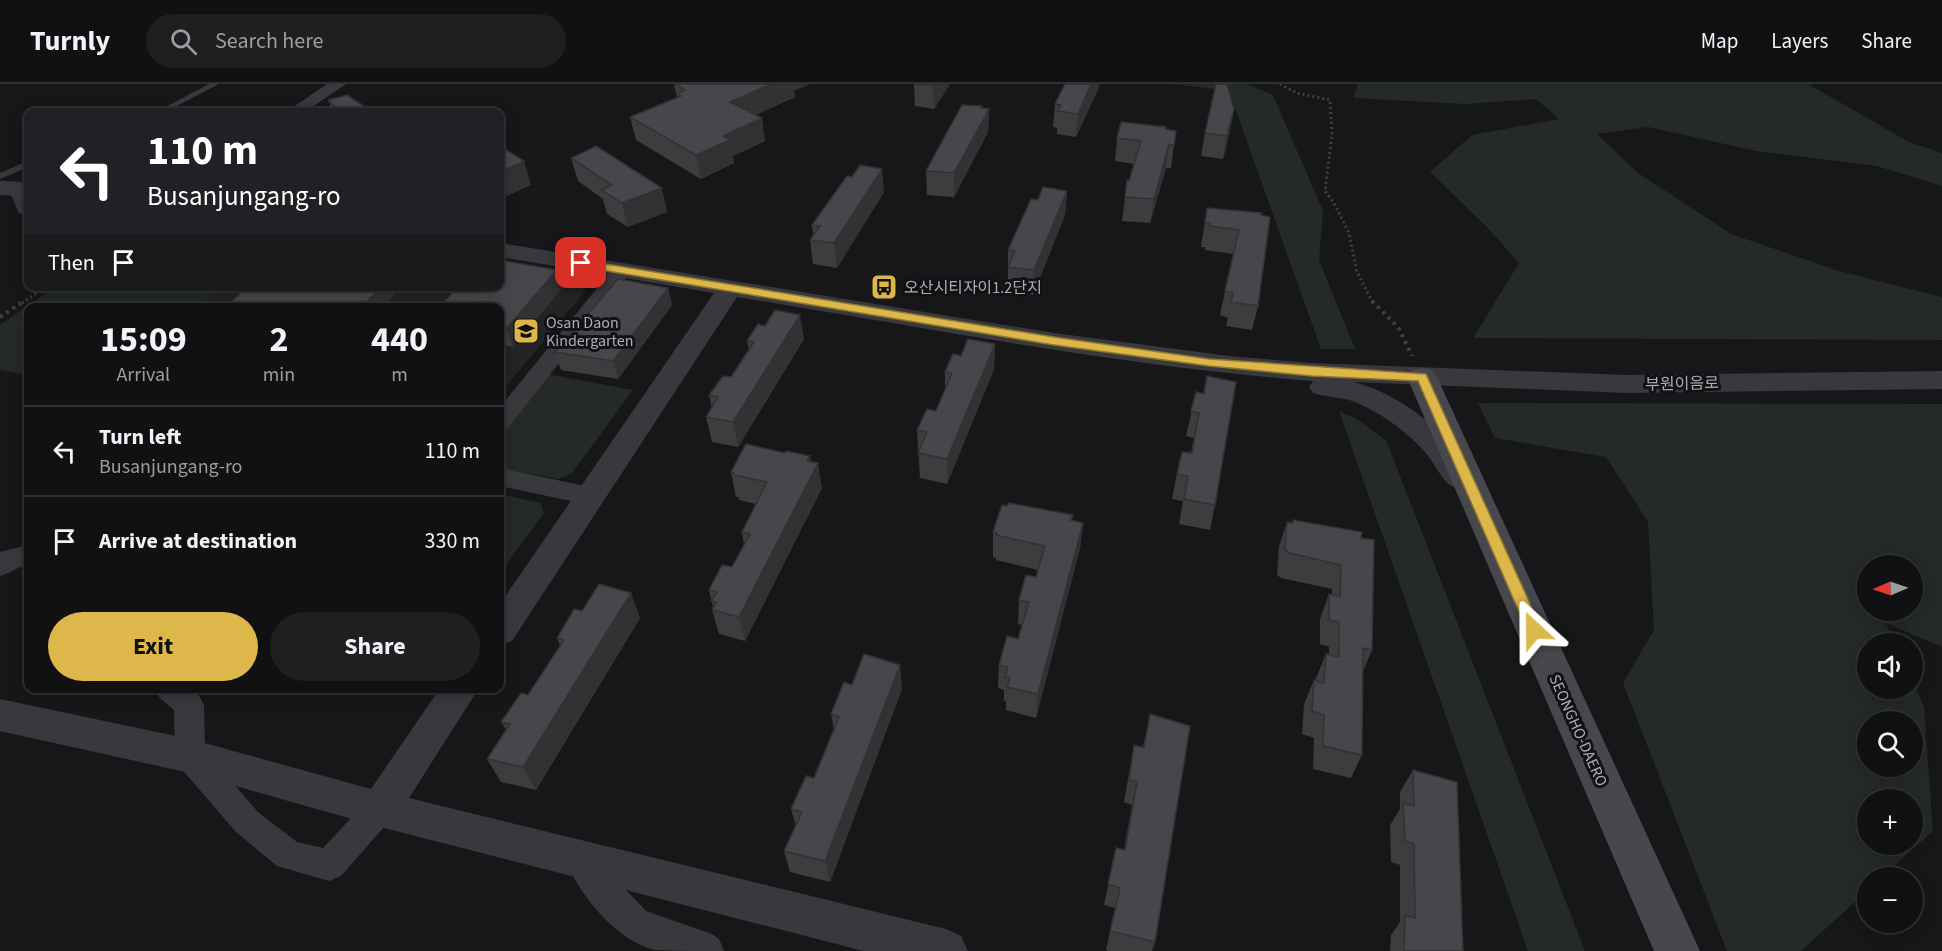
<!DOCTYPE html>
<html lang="en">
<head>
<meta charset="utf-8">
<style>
	:root { --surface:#111113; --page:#1e1f21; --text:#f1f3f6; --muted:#9c9da0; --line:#303133; --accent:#deb74a }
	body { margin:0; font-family:"Source Sans 3","Noto Sans KR",sans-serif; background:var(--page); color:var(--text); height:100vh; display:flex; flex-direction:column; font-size:22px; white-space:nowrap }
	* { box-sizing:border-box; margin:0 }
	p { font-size:20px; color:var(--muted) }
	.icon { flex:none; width:33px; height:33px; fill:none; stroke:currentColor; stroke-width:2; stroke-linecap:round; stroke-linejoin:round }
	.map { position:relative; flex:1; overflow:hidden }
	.details { position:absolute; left:24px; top:219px; width:480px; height:390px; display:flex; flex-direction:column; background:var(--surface); border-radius:12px; box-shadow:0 3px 15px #0003,0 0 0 2px var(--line) }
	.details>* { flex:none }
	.top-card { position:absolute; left:24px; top:24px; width:480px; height:183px; border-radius:12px; box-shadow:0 3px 15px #0003,0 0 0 2px var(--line); background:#202124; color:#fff; overflow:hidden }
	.needle { width:39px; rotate:268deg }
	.fabs { position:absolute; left:1857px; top:471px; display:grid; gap:12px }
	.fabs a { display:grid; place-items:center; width:66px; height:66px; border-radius:50%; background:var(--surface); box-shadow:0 3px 15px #0003,0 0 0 2px var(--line); font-size:30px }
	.pin { position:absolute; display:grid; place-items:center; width:51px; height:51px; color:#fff; margin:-26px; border-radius:12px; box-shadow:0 3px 9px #0006 }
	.me { position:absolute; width:66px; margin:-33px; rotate:336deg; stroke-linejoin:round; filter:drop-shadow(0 0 4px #0008) }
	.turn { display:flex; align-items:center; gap:21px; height:126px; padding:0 24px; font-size:27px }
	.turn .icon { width:78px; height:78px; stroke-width:2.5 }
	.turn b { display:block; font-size:42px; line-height:51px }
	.then { display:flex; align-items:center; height:57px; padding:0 24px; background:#0003; gap:12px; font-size:22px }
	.eta { display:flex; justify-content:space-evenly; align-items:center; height:102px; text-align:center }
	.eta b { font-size:36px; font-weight:700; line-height:42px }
	.primary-button { display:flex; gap:12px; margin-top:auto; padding:12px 24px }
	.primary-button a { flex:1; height:69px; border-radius:36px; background:var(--accent); color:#111; font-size:24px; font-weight:700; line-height:69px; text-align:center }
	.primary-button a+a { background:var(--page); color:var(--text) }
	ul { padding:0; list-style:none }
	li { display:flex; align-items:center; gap:18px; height:90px; padding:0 24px; border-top:2px solid var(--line) }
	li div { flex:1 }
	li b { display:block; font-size:22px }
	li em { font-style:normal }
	header { display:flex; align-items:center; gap:36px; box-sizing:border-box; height:84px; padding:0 30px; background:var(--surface); border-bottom:2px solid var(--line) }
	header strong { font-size:28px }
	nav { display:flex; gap:33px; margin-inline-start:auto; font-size:21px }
	.search { width:420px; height:54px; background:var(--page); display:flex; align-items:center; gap:15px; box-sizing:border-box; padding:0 21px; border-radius:33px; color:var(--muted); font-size:22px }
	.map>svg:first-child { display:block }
	.built { fill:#242326 }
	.green { fill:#242a25; fill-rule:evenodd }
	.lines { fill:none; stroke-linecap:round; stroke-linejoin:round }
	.path-far1 { stroke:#3f4044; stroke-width:3; stroke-dasharray:2 3; stroke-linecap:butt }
	.path { stroke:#3f4044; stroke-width:4; stroke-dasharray:3 4.5; stroke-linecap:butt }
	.service { fill:#39393d; fill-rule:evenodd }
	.minor { fill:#39393d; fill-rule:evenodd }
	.tertiary { fill:#39393d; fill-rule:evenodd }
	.secondary { fill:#47484d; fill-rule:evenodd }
	.wall { fill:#3d3d40 }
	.shaded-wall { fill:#323234 }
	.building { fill:#47474b; stroke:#323234; stroke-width:1.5 }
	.route { fill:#deb74a; stroke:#907730; stroke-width:1.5 }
	.labels { text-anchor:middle; stroke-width:6; stroke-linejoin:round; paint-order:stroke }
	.poi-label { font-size:16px; fill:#abaeb7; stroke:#121214; text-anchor:start }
	.street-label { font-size:16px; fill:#abaeb7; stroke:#121214 }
</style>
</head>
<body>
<header>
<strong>Turnly</strong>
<div class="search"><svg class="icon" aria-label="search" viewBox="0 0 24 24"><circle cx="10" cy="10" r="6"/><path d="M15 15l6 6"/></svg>Search here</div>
<nav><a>Map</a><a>Layers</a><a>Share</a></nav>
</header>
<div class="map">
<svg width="1942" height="867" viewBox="0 0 1942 867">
	<rect width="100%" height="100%" fill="#171719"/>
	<polygon class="built" points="500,185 581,200 585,207 500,310 500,224 197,224 223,203 500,202"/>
	<g class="green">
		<polygon points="1174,0 1247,0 1273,11 1323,127 1319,176 1355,265 1321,265 1229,7"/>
		<polygon points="1358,0 1808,0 1909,58 1942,69 1942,102 1877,82 1756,67 1648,43 1597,50 1638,89 1731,150 1839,187 1942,213 1942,256 1473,254 1519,179 1489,145 1430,88 1472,51 1559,35 1536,15 1465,20 1353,14"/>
		<polygon points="56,202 223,202 223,203 197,223 28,224 28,291 0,286 0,241"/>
		<polygon points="547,290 633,306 572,389 559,395 500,385 500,352"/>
		<path d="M 1478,319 L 1942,320 L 1942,563 L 1886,539 L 1895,559 L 1868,560 L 1868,604 L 1912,604 L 1913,597 L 1924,623 L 1933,747 L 1882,793 L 1868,794 L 1867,807 L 1801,867 L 1727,867 L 1623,599 L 1654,546 L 1648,438 L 1606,373 L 1495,354 ZM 1868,482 L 1912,482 L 1912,526 L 1868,526 ZM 1868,638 L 1912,638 L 1912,682 L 1868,682 ZM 1868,716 L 1912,716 L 1912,760 L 1868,760 Z"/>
		<polygon points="1339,327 1358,336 1386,356 1585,867 1528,867"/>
		<polygon points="500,410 541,419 544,429 500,489"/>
	</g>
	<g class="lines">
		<g class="path-far1">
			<polyline points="1280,0 1297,9 1330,16 1332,50 1325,107 1334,119 1349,149 1357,188 1373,219"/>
			<polyline points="22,219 47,202"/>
		</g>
		<g class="path">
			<polyline points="1372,217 1398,243 1412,272"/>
			<polyline points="0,233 24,217"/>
		</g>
		<g class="service">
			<polygon points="209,0 219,0 165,28 156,28"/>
			<polygon points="28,77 28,83 0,95 0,89"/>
		</g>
		<g class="minor">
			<polygon points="327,0 346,0 305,28 286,28"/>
			<polygon points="17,99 23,100 28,109 28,131 19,129 8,104 11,100"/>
			<polygon points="622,180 629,182 632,186 629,190 508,344 500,346 500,323 615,182"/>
			<polygon points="500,384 590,403 599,406 603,412 599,418 590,421 500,402"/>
			<path d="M 28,461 L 28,481 C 17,483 11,489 0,492 L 0,468 Z"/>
			<polygon points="155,604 190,604 199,612 204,621 205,667 258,728 297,758 323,764 369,715 380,710 391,715 396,725 391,735 341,792 329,797 277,782 236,748 179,682 175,672 174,626 159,613"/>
			<path d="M 580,758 L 592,763 L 621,801 L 646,827 L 712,850 L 719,855 L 724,867 C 703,867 676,867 655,866 C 616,857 579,810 564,774 L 568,763 Z"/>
		</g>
		<g class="tertiary">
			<polygon points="0,97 28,98 28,112 0,111"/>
			<path d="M 500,159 L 1054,249 L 1229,272 L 1312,279 L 1627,291 L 1942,287 L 1942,305 L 1627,309 L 1354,298 C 1405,312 1450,350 1476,395 L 1472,403 C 1444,411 1441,386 1425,368 C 1408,348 1371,321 1345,315 C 1334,313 1324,312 1313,309 L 1309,303 L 1313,297 C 1120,282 928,244 737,213 L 512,557 L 500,561 L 500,520 L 714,209 L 500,173 Z"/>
			<polygon points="440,604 479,604 409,714 946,845 961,852 968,867 864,867 380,743 190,689 0,647 0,615 190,655 371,705"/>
		</g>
		<polygon class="secondary" points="1422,284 1432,286 1437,293 1700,867 1654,867 1407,293 1412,286"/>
	</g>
	<g class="wall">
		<polygon points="674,0 794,7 795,13 755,31 765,57 733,72 734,79 701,95 636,56 630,33 677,14"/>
		<polygon points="914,0 950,0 934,25 915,22"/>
		<polygon points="1099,3 1076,53 1057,50 1057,44 1053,43 1055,20"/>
		<polygon points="328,16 373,28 330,28 329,26 332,25"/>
		<polygon points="982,22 982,24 989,25 988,48 954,113 927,111 926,87"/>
		<polygon points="1234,25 1230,47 1223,75 1201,72 1205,49"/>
		<polygon points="1165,45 1176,47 1171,84 1166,84 1150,139 1122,137 1125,113 1134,80 1115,77 1117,54"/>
		<polygon points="571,74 667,128 628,143 607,130 603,115 578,97"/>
		<polygon points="1067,107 1065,131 1033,211 1008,207 1008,166 1038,116"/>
		<polygon points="884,108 837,184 813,180 810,156 813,150 812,141"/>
		<polygon points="1207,124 1262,129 1258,222 1252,246 1226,242 1228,234 1220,231 1233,170 1205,166 1205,163 1201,163"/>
		<polygon points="557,186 562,204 513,263 500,260 500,224"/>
		<polygon points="668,204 672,221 618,295 561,286 555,268"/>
		<polygon points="804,255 738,363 712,358 706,333 712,324 709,311 731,293 749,266 747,257"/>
		<polygon points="995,260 994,285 947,400 920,394 917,346 936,327 945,306 945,288 961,272"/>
		<polygon points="1207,292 1215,421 1210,446 1179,440 1183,417 1172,415 1177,390 1191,369 1194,354 1186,352 1196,308 1203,310"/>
		<polygon points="785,369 810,372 811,378 822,404 745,557 719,550 712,526 713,523 709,506 732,483 744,461 742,448 756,420 739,416 739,413 736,413 731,388"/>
		<polygon points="1073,431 1072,437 1083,439 1080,464 1036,634 1006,626 1006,617 1004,617 1004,606 998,604 999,581 1018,555 1022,541 1018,540 1019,516 1036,493 1038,486 996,476 996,474 993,473 993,448"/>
		<polygon points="1293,436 1361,454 1372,566 1363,587 1362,671 1351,694 1313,685 1314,654 1302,650 1304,620 1314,596 1316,597 1316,594 1326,570 1329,570 1329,563 1320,560 1320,535 1329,510 1332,511 1332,505 1281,494 1277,491 1279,463 1287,438 1292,439"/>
		<polygon points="582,527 640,534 536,706 501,698 487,675 506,646 501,638 528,611 560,561 557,554"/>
		<polygon points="852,601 902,605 830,798 790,788 784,767 796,742 791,725 814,694 834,646 831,630"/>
		<polygon points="1150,630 1155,858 1152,867 1109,867 1106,866 1115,824 1104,821 1116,764 1124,766 1132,721 1124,718 1134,661 1143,663"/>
		<polygon points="1413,686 1463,867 1390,867 1391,851 1400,838 1400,781 1391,778 1390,741 1400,725 1400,708"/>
	</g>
	<g class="shaded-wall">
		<polygon points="771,0 810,0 794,7 795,13 734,41 730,18"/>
		<polygon points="935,0 950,0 934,25 933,2"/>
		<polygon points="1091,0 1099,0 1099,3 1076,53 1078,30"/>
		<polygon points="982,22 982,37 989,25 988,48 954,113 954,89"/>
		<polygon points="1234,25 1230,47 1223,75 1227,52"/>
		<polygon points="762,34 765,57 733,72 734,79 701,95 696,71 723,52"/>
		<polygon points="1169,60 1166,84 1150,139 1154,115"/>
		<polygon points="524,77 531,101 500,115 500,88"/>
		<polygon points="882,85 884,108 837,184 834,159"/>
		<polygon points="662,104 667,128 628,143 622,119"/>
		<polygon points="1067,107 1065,131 1033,211 1034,186"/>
		<polygon points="557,186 562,204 513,263 506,245"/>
		<polygon points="383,202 403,202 381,224 360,224"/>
		<polygon points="668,204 672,221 618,295 613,277"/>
		<polygon points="800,231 804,255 738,363 733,338"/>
		<polygon points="995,260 994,285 947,400 947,375"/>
		<polygon points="810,372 813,390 818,379 822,404 745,557 739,533 807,377"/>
		<polygon points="1083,439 1080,464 1036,634 1038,610"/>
		<polygon points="631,509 640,534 536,706 523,683"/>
		<polygon points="900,581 902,605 830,798 825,777"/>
	</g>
	<g class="building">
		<polygon points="675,0 771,0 730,18 762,34 723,52 730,56 696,71 630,33 681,12 677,9 685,6"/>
		<polygon points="915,0 935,0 933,2"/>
		<polygon points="1065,0 1091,0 1078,30 1058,27 1061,21 1055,20"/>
		<polygon points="1216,0 1227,0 1234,25 1227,52 1205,49"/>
		<polygon points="347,11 373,28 333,28 329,26 336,24 328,16"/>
		<polygon points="962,21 982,22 981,24 989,25 954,89 926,87"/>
		<polygon points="1121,38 1166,43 1165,45 1176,47 1174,61 1169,60 1154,115 1125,113 1127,96 1129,97 1141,57 1117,54"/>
		<polygon points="500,62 524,77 500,88"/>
		<polygon points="596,62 662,104 622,119 601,106 612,101 571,74"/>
		<polygon points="860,81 882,85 834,159 810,156 820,142 812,141 847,92 852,93"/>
		<polygon points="1043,103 1067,107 1034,186 1008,183 1015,167 1008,166 1031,115 1038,116"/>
		<polygon points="1207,124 1262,129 1261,131 1270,133 1258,222 1231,218 1233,209 1225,207 1239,146 1210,142 1210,139 1205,139"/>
		<polygon points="500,176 557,186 506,245 500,244 500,224 438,224 459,202 500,202"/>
		<polygon points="618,195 668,204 613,277 555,268"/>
		<polygon points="249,202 383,202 360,224 224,224"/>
		<polygon points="775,226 800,231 733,338 706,333 718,313 709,311 723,292 731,293 754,258 747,257 758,240 765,242"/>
		<polygon points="968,255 995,260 947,375 918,369 927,348 917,346 927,325 936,327 952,289 945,288 953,270 961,272"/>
		<polygon points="1207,292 1236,298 1215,421 1184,415 1188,392 1177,390 1182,368 1192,369 1199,329 1191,327 1196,308 1204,310"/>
		<polygon points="746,360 785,369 786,367 810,372 807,377 818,379 739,533 712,526 716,518 711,517 717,508 709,506 722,481 732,483 750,450 742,448 767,398 734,391 734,389 731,388"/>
		<polygon points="1009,419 1073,431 1070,436 1083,439 1038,610 1007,603 1010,594 1005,593 1008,583 999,581 1007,552 1018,555 1029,518 1019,516 1026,491 1036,493 1045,462 996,451 997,449 993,448 1002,421 1007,422"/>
		<polygon points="1293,436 1362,448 1361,454 1374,456 1372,566 1363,564 1362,671 1323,662 1324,631 1312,627 1314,596 1324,599 1326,570 1339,573 1339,538 1329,536 1329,510 1340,513 1341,481 1290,469 1285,466 1287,438 1293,439"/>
		<polygon points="599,500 631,509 523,683 487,675 510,640 501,638 521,609 528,611 564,556 557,554 574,525 582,527"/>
		<polygon points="864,570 900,581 825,777 784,767 802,728 791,725 806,692 814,694 839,633 831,630 844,598 852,601"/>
		<polygon points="1150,630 1190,642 1155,858 1110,847 1120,804 1108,800 1116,764 1125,766 1137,698 1129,696 1134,661 1144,664"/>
		<polygon points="1413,686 1457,698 1463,867 1404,867 1405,831 1415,834 1414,760 1405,757 1403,719 1414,722"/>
	</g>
	<polygon class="route" points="581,176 1054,253 1209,275 1426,290 1542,546 1539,550 1529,550 1527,546 1418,297 1312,292 1209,282 1054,261 577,182 576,179"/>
	<defs>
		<g id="bus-square" transform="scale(1.35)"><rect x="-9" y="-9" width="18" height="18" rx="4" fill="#deb74a" stroke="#121214"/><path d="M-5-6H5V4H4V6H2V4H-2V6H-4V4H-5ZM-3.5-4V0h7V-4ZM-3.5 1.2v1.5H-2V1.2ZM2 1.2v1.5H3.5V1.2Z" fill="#111"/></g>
		<g id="school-square" transform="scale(1.35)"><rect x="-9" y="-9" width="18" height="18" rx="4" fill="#deb74a" stroke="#121214"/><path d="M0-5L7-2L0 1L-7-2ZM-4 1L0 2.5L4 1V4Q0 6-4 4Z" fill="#111"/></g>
	</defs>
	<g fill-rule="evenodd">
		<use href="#bus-square" x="884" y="203"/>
		<use href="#school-square" x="526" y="247"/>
	</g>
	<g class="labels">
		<g class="poi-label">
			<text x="904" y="209">오산시티자이1.2단지</text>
			<text x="546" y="244">Osan Daon<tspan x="546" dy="18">Kindergarten</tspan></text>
		</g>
		<g class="street-label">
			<text transform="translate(1682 299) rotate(-1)" y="6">부원이음로</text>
			<text transform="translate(1579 646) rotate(66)" y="6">SEONGHO-DAERO</text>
		</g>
	</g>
</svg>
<div class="fabs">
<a><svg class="needle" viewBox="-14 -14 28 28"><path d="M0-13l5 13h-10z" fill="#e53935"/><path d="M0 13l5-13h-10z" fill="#9c9da0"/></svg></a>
<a><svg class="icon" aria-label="sound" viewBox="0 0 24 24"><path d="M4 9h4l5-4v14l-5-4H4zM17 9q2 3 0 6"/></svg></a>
<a><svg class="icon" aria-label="search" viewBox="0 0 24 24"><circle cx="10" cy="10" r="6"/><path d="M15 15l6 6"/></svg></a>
<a>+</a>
<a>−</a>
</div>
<div class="pin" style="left:581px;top:179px;background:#d93025"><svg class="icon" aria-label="arrive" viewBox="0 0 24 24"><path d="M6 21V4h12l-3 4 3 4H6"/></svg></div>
<svg class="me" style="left:1534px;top:546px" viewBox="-20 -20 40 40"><path d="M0-17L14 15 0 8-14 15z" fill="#deb74a" stroke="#fff" stroke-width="4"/></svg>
<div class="top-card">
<div class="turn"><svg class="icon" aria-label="left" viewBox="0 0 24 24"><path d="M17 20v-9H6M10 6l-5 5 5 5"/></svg><div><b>110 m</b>Busanjungang-ro</div></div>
<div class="then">Then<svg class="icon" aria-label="arrive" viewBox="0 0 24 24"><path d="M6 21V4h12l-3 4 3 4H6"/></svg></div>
</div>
<section class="details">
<div class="eta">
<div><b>15:09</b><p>Arrival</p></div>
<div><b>2</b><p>min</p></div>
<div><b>440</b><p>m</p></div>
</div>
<ul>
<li><svg class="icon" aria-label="left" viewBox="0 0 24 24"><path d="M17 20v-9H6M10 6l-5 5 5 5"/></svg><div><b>Turn left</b><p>Busanjungang-ro</p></div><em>110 m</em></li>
<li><svg class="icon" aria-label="arrive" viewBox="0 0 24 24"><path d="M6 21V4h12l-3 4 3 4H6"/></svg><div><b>Arrive at destination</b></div><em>330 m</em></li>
</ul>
<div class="primary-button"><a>Exit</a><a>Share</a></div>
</section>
</div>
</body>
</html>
